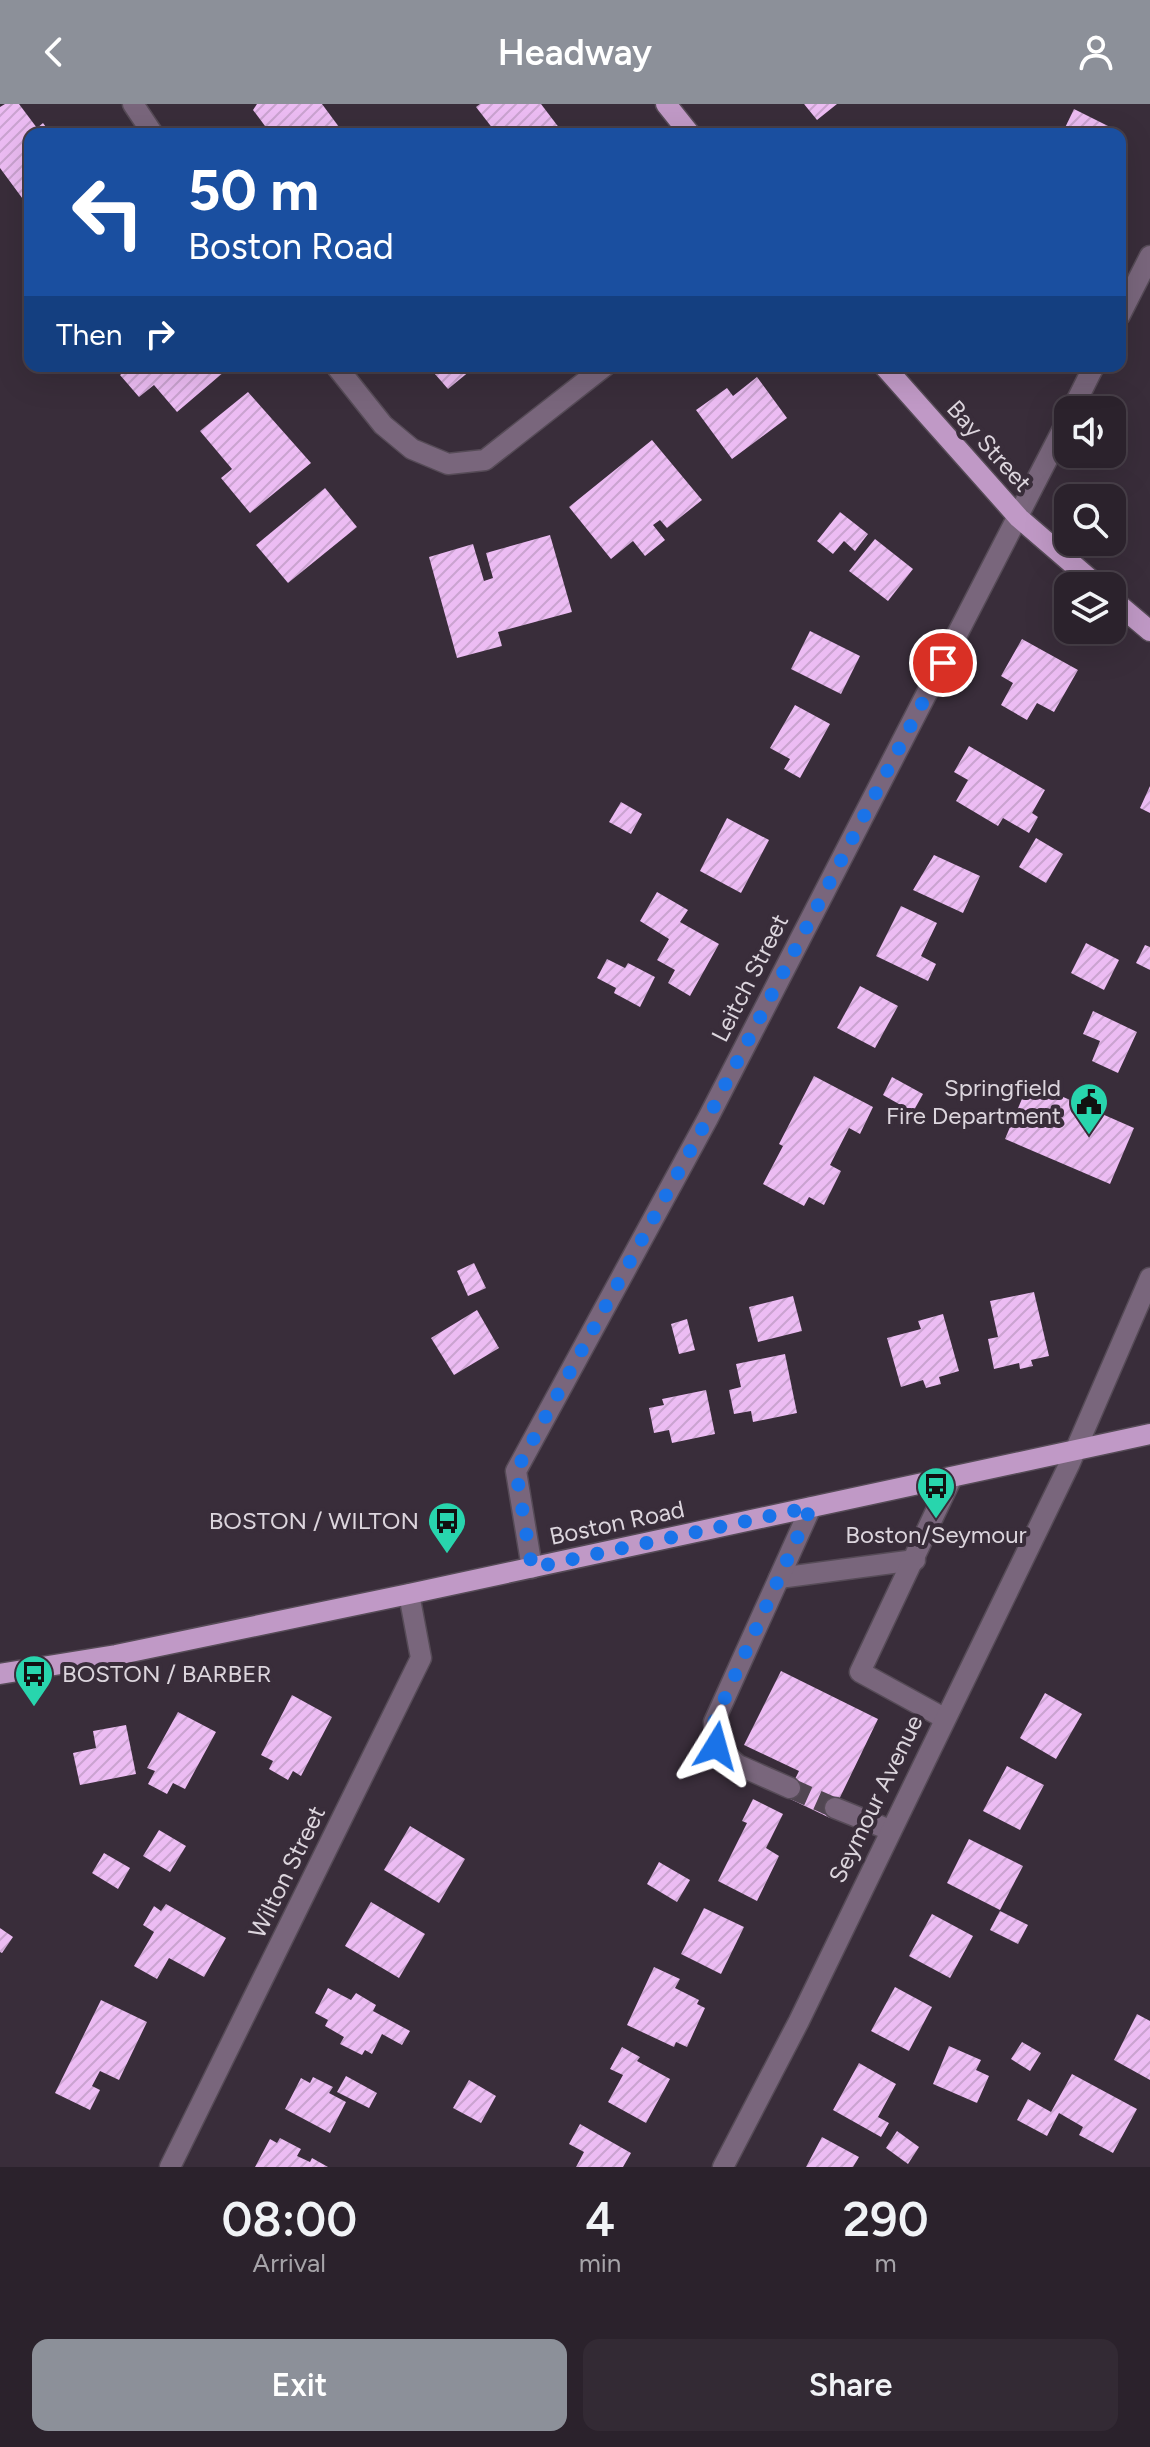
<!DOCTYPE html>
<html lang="en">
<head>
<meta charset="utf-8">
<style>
	:root { --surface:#2b222c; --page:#332a34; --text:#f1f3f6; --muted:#a6a4a9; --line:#473f48; --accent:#8c9099 }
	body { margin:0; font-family:Figtree,sans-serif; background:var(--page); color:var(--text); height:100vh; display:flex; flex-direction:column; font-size:30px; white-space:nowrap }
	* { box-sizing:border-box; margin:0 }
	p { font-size:26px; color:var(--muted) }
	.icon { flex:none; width:44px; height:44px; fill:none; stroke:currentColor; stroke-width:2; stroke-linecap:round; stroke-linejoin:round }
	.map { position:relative; height:2063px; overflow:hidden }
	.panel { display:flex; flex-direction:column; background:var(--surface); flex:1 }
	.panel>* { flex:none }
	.banner { position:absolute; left:24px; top:24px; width:1102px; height:244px; border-radius:16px; box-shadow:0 8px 32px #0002,0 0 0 2px var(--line); background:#1a4fa0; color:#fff; overflow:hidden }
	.controls { position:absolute; left:1054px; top:292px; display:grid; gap:16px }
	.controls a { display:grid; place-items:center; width:72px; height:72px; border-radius:16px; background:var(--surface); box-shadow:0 8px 32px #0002,0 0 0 2px var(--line); font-size:40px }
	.pin { position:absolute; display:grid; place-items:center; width:68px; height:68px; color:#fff; margin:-34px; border:4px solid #fff; border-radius:50%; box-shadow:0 2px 8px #0007 }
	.me { position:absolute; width:88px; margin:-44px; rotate:8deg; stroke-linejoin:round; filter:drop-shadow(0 0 6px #0008) }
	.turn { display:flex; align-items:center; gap:28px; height:168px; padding:0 32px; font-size:36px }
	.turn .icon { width:104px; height:104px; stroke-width:2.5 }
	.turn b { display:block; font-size:56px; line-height:68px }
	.then { display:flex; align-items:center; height:76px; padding:0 32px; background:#0003; gap:16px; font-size:30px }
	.eta { display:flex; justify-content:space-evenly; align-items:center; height:136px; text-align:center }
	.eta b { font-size:48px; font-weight:600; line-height:56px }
	.button { display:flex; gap:16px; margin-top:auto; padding:16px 32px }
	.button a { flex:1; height:92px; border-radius:16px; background:var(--accent); color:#fff; font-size:32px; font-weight:600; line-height:92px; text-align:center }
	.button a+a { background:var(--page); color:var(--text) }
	header { display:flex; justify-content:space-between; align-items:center; height:104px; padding:0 32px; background:var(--accent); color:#fff; font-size:36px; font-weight:600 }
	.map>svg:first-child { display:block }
	.building { fill:url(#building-hatch) }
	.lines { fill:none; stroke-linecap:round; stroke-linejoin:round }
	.minor-tunnel { stroke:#514652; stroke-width:20; stroke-dasharray:20 10; stroke-linecap:butt }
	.minor-casing { stroke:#564b57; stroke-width:23 }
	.major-casing { stroke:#564b57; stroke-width:23 }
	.minor { stroke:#79667c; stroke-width:20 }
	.major { stroke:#c099c6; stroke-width:20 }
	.route { stroke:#1a73e8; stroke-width:14; stroke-dasharray:0 25.2 }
	.labels { text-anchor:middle; stroke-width:8; stroke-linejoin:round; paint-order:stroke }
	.street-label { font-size:24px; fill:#dcd5dd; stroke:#392d3a }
	.poi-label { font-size:24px; fill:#dcd5dd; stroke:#392d3a; text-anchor:end }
</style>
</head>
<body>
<header><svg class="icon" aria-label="back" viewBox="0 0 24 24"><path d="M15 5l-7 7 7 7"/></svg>Headway<svg class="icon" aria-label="person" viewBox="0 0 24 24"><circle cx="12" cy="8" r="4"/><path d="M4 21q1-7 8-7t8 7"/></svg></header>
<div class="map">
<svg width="1150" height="2063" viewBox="0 0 1150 2063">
	<defs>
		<pattern id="building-hatch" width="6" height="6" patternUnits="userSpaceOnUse" patternTransform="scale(2)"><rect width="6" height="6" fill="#ecbcf3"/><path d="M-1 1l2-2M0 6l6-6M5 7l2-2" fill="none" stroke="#caa3d0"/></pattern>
	</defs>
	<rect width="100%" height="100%" fill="#392d3a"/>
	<g class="building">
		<polygon points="5,0 19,0 37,24 43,19 51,30 30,30 28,102 0,64 0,3"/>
		<polygon points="257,0 322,0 342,27 338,30 271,30 253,6"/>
		<polygon points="480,0 541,0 560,25 554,30 497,30 476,3"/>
		<polygon points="804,0 837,0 817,16"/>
		<polygon points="1074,5 1114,25 1111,30 1062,30"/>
		<polygon points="131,262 231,262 177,308 154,281 139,293 120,271"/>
		<polygon points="428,262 476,262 448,285"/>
		<polygon points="757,273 787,314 732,355 696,306 727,284 733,292"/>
		<polygon points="248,288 311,359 250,409 221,374 232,365 200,327"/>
		<polygon points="652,336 702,396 667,424 660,416 653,421 665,436 645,452 633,437 611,455 569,403"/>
		<polygon points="325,384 357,423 288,479 256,441"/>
		<polygon points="840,408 868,430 855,447 844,437 833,450 817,437"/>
		<polygon points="550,431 572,508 498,528 502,542 457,554 429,453 473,440 484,477 493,474 486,449"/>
		<polygon points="875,435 913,465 888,497 849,467"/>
		<polygon points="810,527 860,552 841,590 791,565"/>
		<polygon points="1022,535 1078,566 1054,608 1037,599 1027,616 1001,601 1013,579 1001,572"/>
		<polygon points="795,601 830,620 800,674 784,665 790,655 770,644"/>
		<polygon points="969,642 1045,686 1032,709 1038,713 1029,729 1003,714 998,722 956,697 968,676 954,668"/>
		<polygon points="1150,682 1150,709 1140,704"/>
		<polygon points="621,698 642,710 631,730 609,718"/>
		<polygon points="727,714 769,736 741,789 700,767"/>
		<polygon points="1036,734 1063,750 1046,779 1019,763"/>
		<polygon points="934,751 980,772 963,809 913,786"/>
		<polygon points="657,788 688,806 680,818 719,840 690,892 668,879 675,866 657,856 669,835 640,817"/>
		<polygon points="901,802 937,819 921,852 936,860 928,877 876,852"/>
		<polygon points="1086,839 1119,856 1104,886 1071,869"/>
		<polygon points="1145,841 1150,843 1150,866 1136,859"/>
		<polygon points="607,855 625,864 628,859 655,873 640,903 614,889 616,884 597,874"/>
		<polygon points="860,882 898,902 875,944 837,924"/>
		<polygon points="1093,907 1137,928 1118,969 1092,957 1100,937 1083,930"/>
		<polygon points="814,972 873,1003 860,1030 849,1024 830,1061 841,1067 824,1101 809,1093 804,1102 763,1080 783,1042 779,1040"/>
		<polygon points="892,973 923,990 913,1008 883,991"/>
		<polygon points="1029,978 1134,1024 1110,1080 1005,1035"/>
		<polygon points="474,1159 486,1184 468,1192 457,1167"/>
		<polygon points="1034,1188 1049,1252 1031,1256 1033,1262 1020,1265 1019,1259 994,1265 988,1235 998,1233 990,1197"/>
		<polygon points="793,1192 802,1227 758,1238 749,1203"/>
		<polygon points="477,1206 499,1244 454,1271 431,1234"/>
		<polygon points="943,1210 959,1267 939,1273 941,1280 926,1284 923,1276 901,1283 887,1234 921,1225 918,1217"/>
		<polygon points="687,1215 695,1246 679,1250 671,1220"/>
		<polygon points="785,1250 797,1309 753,1318 751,1307 734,1310 729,1286 741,1283 736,1260"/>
		<polygon points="706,1286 715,1330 672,1339 669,1326 654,1329 649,1304 664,1301 662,1295"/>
		<polygon points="781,1567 878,1615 830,1714 786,1693 799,1667 744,1641"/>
		<polygon points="1045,1589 1082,1610 1056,1655 1020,1634"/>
		<polygon points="292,1591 332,1613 301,1672 293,1667 288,1676 269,1665 273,1657 261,1651"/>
		<polygon points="178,1608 216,1628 185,1685 173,1679 167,1690 148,1680 155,1667 147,1664"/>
		<polygon points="126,1621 136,1670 80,1681 73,1649 96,1644 93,1627"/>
		<polygon points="1007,1662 1044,1681 1020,1726 983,1707"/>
		<polygon points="753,1695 783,1710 766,1744 779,1752 757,1797 718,1777 747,1719 742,1717"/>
		<polygon points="410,1722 465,1755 439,1799 384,1766"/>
		<polygon points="159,1726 186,1742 170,1768 143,1752"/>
		<polygon points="969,1735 1023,1762 1000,1806 947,1779"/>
		<polygon points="104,1749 130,1764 118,1785 92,1769"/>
		<polygon points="659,1758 690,1776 677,1798 647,1780"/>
		<polygon points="371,1798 425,1830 399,1874 345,1842"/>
		<polygon points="166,1800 226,1834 204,1873 169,1854 157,1875 134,1862 154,1828 143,1821 154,1802 161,1807"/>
		<polygon points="704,1804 744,1823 721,1870 681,1850"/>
		<polygon points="1000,1807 1028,1821 1018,1840 990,1826"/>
		<polygon points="932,1810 973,1832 950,1874 909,1852"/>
		<polygon points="0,1824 13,1833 2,1849 0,1848"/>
		<polygon points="654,1863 680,1875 675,1884 699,1896 697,1900 705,1904 687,1943 676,1938 674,1943 627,1921"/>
		<polygon points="895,1883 932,1903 909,1947 871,1927"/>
		<polygon points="328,1884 351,1896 356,1889 376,1901 373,1907 410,1927 402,1941 382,1930 372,1950 365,1946 362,1951 340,1940 344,1933 325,1922 328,1916 315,1909"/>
		<polygon points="101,1896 147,1918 119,1976 100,1967 92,1982 100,1986 90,2006 55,1989"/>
		<polygon points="1137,1910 1150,1917 1150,1976 1114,1956"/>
		<polygon points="1022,1938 1041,1949 1030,1967 1011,1955"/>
		<polygon points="949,1942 981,1956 976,1966 989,1972 977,1999 933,1980"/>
		<polygon points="622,1943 640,1953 637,1957 670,1975 646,2019 608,1998 623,1971 610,1965"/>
		<polygon points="859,1959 896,1980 878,2013 889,2019 881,2033 833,2006"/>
		<polygon points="1072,1970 1137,2005 1113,2049 1079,2031 1083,2023 1059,2009 1047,2032 1017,2016 1028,1995 1051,2008"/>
		<polygon points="346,1972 377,1989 369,2004 337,1988"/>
		<polygon points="313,1973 333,1983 329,1989 346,1998 330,2029 285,2005 301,1974 310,1979"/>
		<polygon points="469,1976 496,1992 481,2019 453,2004"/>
		<polygon points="580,2020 631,2049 623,2063 576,2063 584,2048 569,2040"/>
		<polygon points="897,2027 919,2043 908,2060 886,2044"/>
		<polygon points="822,2033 859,2053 853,2063 806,2063"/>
		<polygon points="280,2034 301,2045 297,2052 310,2058 312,2054 328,2063 255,2063 270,2035 277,2039"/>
	</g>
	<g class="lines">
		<polyline class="minor-tunnel" points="790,1684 835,1704"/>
		<g class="minor-casing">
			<g id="minor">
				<polyline points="133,0 153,30"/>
				<polyline points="1120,211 1150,152"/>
				<polyline points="336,262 383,321 412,345 448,360 485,356 605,262"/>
				<polyline points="1072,306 1094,262"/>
				<polyline points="532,1464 516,1367 708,1014 1068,315"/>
				<polyline points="779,1474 915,1456"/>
				<polyline points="944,1614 860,1568 952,1373"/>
				<polyline points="790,1684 738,1661 716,1642 714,1618 811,1403"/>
				<polyline points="835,1704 890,1726"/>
				<polyline points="170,2063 421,1554 409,1490"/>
				<polyline points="723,2063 799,1917 1069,1361 1150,1174"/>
			</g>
		</g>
		<g class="major-casing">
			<g id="major">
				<polyline points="666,0 690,30"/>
				<polyline points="884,262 1019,414 1098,482"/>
				<polyline points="1112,495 1150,527"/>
				<polyline points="0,1570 116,1551 409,1490 1150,1330"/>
			</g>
		</g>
		<use href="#minor" class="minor"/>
		<use href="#major" class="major"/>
	</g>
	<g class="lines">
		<polyline class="route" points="716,1642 714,1618 811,1403 532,1464 516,1367 708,1014 943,559"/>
	</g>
	<defs>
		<g id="civic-pin" transform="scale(2)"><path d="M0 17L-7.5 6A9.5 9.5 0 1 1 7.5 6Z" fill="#28d5ad" stroke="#392d3a"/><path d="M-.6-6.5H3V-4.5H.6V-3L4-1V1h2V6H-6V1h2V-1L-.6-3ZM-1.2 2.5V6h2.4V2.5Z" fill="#111"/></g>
		<g id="bus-pin" transform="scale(2)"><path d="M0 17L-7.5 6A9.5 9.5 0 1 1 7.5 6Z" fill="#28d5ad" stroke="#392d3a"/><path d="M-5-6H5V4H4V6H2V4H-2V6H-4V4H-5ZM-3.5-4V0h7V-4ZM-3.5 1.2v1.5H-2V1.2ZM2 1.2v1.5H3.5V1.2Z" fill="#111"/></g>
	</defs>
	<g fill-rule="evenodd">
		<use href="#civic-pin" x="1089" y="998"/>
		<use href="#bus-pin" x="936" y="1382"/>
		<use href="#bus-pin" x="447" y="1417"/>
		<use href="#bus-pin" x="34" y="1570"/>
	</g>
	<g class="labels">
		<g class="street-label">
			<text transform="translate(989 342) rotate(48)" y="8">Bay Street</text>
			<text transform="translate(750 874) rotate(-63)" y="8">Leitch Street</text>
			<text transform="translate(617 1419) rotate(-12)" y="8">Boston Road</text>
			<text transform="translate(876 1695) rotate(-64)" y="8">Seymour Avenue</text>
			<text transform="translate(287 1768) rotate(-64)" y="8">Wilton Street</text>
		</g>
		<g class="poi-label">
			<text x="1061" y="992">Springfield<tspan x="1061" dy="28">Fire Department</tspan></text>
			<text x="419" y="1425">BOSTON / WILTON</text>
			<text x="936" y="1439" text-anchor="middle">Boston/Seymour</text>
			<text x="62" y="1578" text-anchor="start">BOSTON / BARBER</text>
		</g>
	</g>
</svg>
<div class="controls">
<a><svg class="icon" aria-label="sound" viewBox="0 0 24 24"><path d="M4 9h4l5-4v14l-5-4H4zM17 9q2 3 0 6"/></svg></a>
<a><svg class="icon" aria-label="search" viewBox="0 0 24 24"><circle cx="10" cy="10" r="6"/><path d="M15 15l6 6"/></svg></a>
<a><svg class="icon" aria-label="layers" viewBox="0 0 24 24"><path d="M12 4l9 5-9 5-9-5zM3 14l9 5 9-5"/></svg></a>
</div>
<div class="pin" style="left:943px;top:559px;background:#d93025"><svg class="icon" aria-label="arrive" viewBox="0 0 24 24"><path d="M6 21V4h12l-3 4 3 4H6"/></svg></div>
<svg class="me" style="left:716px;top:1642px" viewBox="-20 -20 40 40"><path d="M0-17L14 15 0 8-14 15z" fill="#1a73e8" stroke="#fff" stroke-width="4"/></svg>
<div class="banner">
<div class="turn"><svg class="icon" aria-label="left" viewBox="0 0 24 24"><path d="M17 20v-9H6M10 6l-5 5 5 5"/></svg><div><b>50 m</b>Boston Road</div></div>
<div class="then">Then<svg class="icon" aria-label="right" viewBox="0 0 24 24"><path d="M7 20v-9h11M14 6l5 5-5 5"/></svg></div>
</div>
</div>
<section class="panel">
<div class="eta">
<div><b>08:00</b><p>Arrival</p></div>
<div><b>4</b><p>min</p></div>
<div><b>290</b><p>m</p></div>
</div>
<div class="button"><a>Exit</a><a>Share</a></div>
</section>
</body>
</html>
